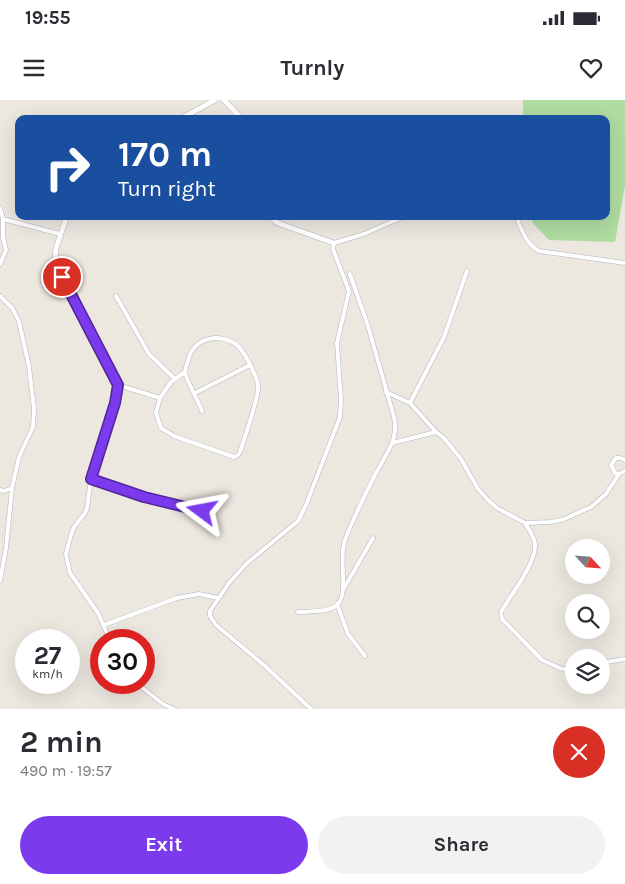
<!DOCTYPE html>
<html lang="en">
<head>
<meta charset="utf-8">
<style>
	:root { --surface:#fff; --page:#f2f2f3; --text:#2b2b33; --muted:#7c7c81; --accent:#7c3aed }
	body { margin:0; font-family:Karla,sans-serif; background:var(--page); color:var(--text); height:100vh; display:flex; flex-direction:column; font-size:19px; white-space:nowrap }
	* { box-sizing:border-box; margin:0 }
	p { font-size:16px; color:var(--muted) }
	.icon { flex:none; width:28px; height:28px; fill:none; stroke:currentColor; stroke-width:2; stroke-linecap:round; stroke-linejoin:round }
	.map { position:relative; height:609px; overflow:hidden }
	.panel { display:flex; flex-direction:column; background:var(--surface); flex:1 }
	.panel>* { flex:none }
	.hud { position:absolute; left:15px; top:15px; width:595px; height:105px; border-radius:10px; box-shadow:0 5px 20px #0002; background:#1a4fa0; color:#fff; overflow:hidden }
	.needle { width:32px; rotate:116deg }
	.buttons { position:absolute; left:565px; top:439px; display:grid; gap:10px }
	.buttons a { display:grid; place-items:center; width:45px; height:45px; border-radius:50%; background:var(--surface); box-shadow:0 5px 20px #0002; font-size:25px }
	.speed { position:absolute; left:15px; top:529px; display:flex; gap:10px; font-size:25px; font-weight:700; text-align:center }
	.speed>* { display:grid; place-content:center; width:65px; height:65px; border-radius:50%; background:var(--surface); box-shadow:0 5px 20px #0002; line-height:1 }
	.speed small { font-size:12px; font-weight:400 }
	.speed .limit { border:8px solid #d22; background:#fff; color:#111 }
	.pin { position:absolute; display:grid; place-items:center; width:42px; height:42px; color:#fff; margin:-21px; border:2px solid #fff; border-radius:50%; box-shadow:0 1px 5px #0007 }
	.me { position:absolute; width:55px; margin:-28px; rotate:283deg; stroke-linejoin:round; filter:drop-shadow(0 0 4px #0008) }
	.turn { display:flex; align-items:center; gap:18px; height:105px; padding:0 20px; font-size:22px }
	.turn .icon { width:65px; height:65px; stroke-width:2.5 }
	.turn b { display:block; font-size:35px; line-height:42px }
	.round { display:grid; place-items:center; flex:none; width:52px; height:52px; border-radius:26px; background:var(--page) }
	.overview { display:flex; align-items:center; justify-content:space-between; height:85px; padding:0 20px }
	h1 { font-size:30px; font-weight:700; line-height:38px }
	.button { display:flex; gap:10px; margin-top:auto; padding:10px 20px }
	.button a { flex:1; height:58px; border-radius:30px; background:var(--accent); color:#fff; font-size:20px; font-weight:700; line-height:58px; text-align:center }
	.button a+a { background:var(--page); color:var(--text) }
	.status { display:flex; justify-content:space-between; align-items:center; height:35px; padding:0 25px; background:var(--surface); direction:ltr }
	.status svg { height:14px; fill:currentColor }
	header { display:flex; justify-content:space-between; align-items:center; height:65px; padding:0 20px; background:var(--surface); font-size:22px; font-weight:700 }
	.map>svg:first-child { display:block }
	.green { fill:#afdca1 }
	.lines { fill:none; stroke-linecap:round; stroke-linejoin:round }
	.street-casing { stroke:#b2b4bd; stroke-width:5 }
	.secondary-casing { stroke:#b2b4bd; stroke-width:6 }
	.street { stroke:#fff; stroke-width:4 }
	.secondary { stroke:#fff; stroke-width:5 }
	.route-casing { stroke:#51269a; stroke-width:12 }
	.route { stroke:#7c3aed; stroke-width:9 }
</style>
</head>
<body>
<div class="status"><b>19:55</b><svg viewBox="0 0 49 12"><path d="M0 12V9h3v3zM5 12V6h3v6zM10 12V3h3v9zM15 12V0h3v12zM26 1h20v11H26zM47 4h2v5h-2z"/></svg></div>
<header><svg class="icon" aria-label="menu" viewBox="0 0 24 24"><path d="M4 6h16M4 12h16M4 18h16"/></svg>Turnly<svg class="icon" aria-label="heart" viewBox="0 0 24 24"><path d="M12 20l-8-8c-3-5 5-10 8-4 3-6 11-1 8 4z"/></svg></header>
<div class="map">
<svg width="625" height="609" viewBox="0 0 625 609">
	<rect width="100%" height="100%" fill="#ece7df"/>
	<polygon class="green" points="523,0 625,0 625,86 615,142 549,140 533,123 530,116 606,116 606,19 523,19"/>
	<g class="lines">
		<g class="street-casing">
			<g id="street">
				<polyline points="0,108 3,119 3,137 6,150 0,164"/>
				<path d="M 516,116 C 521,129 527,145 539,151 L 625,163"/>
				<polyline points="3,119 60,134"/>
				<polyline points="0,196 12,208 19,221 29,267 34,309 33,327 19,357 12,388 6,448 0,481"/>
				<polyline points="116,196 149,254 174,278"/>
				<path d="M 185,272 L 171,282 L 160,298 L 156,313 L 161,328 L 174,336 L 234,357 L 238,355 L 240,352 C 244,339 260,295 258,285 C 257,277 245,253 239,247 C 221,231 193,237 188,261 C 187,264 185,269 185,272 C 186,279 199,303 202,311"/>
				<polyline points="118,285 160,298"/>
				<polyline points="386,292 410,303 436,332 444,338 461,359 478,389 488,400 497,408 525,423 550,422 562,420 591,407 606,394 619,374"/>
				<polyline points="195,293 250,265"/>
				<polyline points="410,303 444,237 467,171"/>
				<polyline points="392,343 436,332"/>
				<polyline points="625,360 620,358 616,358 611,365 615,373 619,374 625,371"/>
				<polyline points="0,390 4,391 12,388"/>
				<path d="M 525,423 C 529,430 534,436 535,444 C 537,462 510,496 501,512 L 502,519 L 542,560 L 562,569 L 574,568"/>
				<polyline points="343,490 373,438"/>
				<polyline points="337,504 348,534 365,556"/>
				<path d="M 298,512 C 310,511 329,513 338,504 C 349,492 338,459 345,440 C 354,416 366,393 377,371 C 382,362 388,353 392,343 C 395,336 396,325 394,317 L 368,226 L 350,174"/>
				<polyline points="104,525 177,498 199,494 218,498"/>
				<polyline points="110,540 98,513 70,473 67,460 66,454 71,435 74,427 85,413 87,408 91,379 144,397 202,411"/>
				<polyline points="601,563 625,559"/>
				<polyline points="135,582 163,604 174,609"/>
				<polyline points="311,609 265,566 216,525 210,516 210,511 229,483 247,463 298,421 306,405 340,317 341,300 337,243 349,191 333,149 334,143 364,134 405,116"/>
			</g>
		</g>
		<g class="secondary-casing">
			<g id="secondary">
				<polyline points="224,0 242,19"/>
				<polyline points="180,19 215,0"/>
				<polyline points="67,116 56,148 55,161 118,285 115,303 91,379"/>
				<polyline points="272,116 276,122 283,125 334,143"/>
			</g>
		</g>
		<use href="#street" class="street"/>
		<use href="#secondary" class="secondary"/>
	</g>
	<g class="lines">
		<g class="route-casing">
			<polyline id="route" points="62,177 118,285 115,303 91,379 144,397 202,411"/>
		</g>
		<use href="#route" class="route"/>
	</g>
</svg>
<div class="buttons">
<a><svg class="needle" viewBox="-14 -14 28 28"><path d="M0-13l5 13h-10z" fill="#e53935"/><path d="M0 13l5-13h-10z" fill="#7c7c81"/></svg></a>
<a><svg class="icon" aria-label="search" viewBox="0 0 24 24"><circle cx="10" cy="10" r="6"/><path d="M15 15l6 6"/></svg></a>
<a><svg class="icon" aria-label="layers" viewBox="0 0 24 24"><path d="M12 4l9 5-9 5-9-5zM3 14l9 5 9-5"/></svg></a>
</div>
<div class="speed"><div>27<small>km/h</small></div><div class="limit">30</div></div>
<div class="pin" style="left:62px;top:177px;background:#d93025"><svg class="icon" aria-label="arrive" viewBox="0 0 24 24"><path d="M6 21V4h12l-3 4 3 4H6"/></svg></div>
<svg class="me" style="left:202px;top:411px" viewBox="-20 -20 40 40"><path d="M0-17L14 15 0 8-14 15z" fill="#7c3aed" stroke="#fff" stroke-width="4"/></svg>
<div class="hud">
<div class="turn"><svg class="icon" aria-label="right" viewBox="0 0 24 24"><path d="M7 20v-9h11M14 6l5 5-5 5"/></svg><div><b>170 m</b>Turn right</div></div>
</div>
</div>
<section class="panel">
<div class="overview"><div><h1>2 min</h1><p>490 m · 19:57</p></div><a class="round" style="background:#d93025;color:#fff"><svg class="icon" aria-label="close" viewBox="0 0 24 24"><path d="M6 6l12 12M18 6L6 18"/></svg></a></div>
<div class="button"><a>Exit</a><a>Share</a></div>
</section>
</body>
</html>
